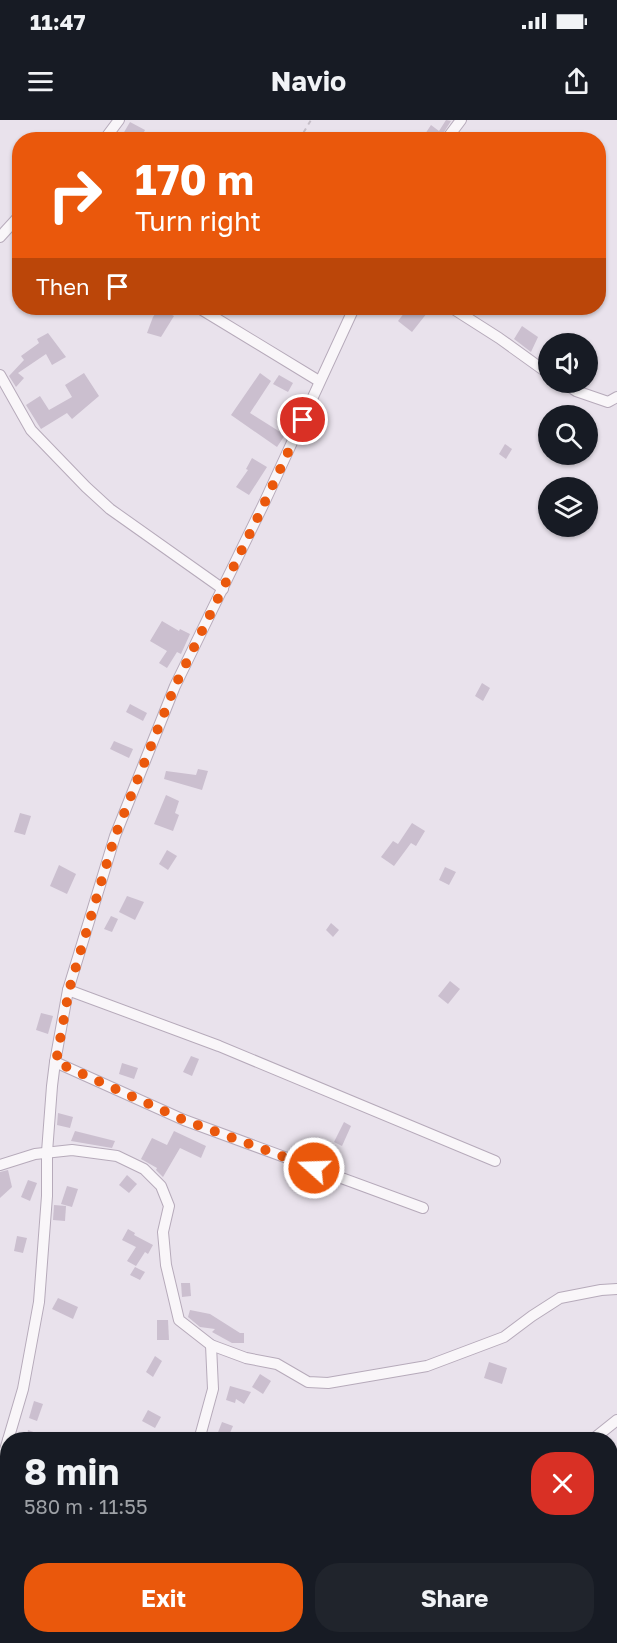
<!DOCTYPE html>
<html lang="en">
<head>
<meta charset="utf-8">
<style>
	:root { --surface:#171b24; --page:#20242c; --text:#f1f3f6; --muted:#9ea1a6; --accent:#ea580c }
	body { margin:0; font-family:"Golos Text",sans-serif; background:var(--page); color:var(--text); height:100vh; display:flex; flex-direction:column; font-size:22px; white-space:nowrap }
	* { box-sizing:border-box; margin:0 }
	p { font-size:20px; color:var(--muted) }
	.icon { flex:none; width:33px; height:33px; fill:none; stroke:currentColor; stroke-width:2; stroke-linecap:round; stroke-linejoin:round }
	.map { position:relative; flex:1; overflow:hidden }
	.sheet { position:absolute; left:0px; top:1312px; width:618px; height:212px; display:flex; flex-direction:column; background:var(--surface); border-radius:24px 24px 0 0; box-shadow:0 2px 4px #0004 }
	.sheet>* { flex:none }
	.guide { position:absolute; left:12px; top:12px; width:594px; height:183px; border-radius:24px; box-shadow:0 2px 4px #0004; background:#ea580c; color:#fff; overflow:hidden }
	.tools { position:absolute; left:538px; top:213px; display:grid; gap:12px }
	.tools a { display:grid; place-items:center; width:60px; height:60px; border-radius:50%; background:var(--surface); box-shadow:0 2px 4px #0004; font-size:30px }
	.pin { position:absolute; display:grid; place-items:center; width:51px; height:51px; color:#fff; margin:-26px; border:3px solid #fff; border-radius:50%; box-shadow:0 2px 6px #0007 }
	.me { position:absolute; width:66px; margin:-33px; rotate:290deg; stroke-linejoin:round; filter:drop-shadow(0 0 4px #0008) }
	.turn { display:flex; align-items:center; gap:21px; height:126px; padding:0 24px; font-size:27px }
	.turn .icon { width:78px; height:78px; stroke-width:2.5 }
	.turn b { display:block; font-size:42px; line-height:51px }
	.then { display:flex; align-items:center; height:57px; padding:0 24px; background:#0003; gap:12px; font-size:22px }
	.round { display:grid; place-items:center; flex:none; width:63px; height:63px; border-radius:24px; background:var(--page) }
	.headline { display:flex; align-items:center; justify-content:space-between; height:102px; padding:0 24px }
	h1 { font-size:36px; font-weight:700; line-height:45px }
	.primary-button { display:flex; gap:12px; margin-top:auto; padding:12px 24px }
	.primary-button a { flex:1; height:69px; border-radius:24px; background:var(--accent); color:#fff; font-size:24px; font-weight:700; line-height:69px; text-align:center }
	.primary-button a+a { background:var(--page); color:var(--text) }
	.status { display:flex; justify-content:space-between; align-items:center; height:42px; padding:0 30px; background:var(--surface); direction:ltr }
	.status svg { height:16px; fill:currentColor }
	header { display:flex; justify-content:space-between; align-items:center; height:78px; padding:0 24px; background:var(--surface); font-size:27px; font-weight:700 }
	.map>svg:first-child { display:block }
	.building { fill:#cbbfcf }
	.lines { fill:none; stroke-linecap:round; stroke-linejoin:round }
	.street-casing { stroke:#b6aaba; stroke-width:12 }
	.path { stroke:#c5bdc7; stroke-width:2; stroke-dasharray:4.5 4.5; stroke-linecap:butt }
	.street { stroke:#f9f6f9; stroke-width:10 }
	.route { stroke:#ea580c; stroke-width:10; stroke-dasharray:0 18 }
</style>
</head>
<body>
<div class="status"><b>11:47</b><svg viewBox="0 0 49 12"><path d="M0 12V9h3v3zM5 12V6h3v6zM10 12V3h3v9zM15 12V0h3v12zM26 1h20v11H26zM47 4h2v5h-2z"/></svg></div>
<header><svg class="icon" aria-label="menu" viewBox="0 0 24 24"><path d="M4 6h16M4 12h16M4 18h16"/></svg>Navio<svg class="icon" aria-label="share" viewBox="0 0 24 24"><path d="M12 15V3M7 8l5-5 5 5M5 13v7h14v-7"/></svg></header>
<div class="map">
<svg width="617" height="1523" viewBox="0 0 617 1523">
	<rect width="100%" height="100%" fill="#e9e2ec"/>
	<g class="building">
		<polygon points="446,0 451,1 439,20 421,20 431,5 439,11"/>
		<polygon points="130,2 145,10 140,20 133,20 123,14"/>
		<polygon points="159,188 174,196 161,217 147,213 153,197"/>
		<polygon points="408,188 431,188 412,212 398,201"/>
		<polygon points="522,206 538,217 531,232 514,219"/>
		<polygon points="48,213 66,237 52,245 46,234 18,253 24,258 16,267 9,256 24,240 21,236 39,223 37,219"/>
		<polygon points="84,253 99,276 72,299 67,293 41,309 26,285 40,276 49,290 72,277 65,265"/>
		<polygon points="260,253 271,261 250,293 285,315 277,327 231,295"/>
		<polygon points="279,255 293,263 288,272 273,264"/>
		<polygon points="505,324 512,329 506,339 499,334"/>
		<polygon points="252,338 267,347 249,375 236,367 248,350 246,349"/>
		<polygon points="162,501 179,511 180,509 190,514 181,534 177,532 167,548 159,543 167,531 150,521"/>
		<polygon points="482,563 490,568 483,581 475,576"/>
		<polygon points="130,584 147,593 143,601 126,592"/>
		<polygon points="114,621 133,629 129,638 110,629"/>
		<polygon points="198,649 208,651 202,670 164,659 166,651 196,655"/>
		<polygon points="166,675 179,681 175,693 179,695 173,711 154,704"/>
		<polygon points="20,693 31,696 25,715 14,712"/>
		<polygon points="412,703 425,711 416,726 411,723 394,746 381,737 393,721 398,724"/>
		<polygon points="167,730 177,736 168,750 159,744"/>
		<polygon points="59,745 76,754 67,774 50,766"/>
		<polygon points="445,747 456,752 449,765 439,760"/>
		<polygon points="127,776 144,782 135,800 119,792"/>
		<polygon points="111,796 118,799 112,812 104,809"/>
		<polygon points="331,803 339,810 333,817 326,810"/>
		<polygon points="450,861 460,869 448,884 438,876"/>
		<polygon points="41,893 53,896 48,914 36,910"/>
		<polygon points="191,936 199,939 192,956 183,952"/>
		<polygon points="122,943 138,948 134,959 119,954"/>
		<polygon points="58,993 73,997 70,1008 57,1005"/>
		<polygon points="344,1002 351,1006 342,1026 334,1022"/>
		<polygon points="75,1011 115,1021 112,1028 71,1021"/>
		<polygon points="174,1011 206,1026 201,1038 180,1028 163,1057 156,1050 157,1048 141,1039 152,1018 167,1025"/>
		<polygon points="8,1050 12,1067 0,1078 0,1052"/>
		<polygon points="127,1055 137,1064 129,1073 119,1065"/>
		<polygon points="28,1060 37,1063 30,1081 21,1077"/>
		<polygon points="67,1066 78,1069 72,1087 61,1084"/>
		<polygon points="54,1085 66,1086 65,1101 53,1100"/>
		<polygon points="128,1109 135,1113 134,1115 153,1125 148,1134 145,1132 136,1146 127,1141 136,1127 122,1120"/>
		<polygon points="17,1116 27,1118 23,1133 14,1131"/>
		<polygon points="135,1147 145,1152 140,1160 130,1155"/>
		<polygon points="181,1163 190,1163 191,1176 182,1177"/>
		<polygon points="58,1178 78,1187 73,1199 52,1189"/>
		<polygon points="190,1190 210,1194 240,1213 244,1213 244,1223 232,1223 212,1212 215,1209 200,1207 188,1197"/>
		<polygon points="157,1200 168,1200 169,1220 157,1220"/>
		<polygon points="155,1236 162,1241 153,1257 146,1252"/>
		<polygon points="489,1242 507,1248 502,1264 484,1258"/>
		<polygon points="260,1254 271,1261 263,1274 252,1267"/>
		<polygon points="230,1266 251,1272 244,1284 236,1279 235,1283 226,1280"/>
		<polygon points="34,1281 43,1284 37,1301 29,1298"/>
		<polygon points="148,1290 161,1297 155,1308 142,1301"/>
		<polygon points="222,1302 233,1306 227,1320 215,1320"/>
		<polygon points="28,1310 53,1319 53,1320 26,1320"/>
	</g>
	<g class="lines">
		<g class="street-casing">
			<g id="street">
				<polyline points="104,20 119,0"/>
				<polyline points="446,20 461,0"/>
				<polyline points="0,117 20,95"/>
				<polyline points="199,188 319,261"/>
				<polyline points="452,188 499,218 549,254"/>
				<polyline points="0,255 31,310 86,367 110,389 223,469"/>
				<polyline points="563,262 576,271 608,282 617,277"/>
				<polyline points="68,870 219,926 495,1041"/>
				<polyline points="55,942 184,1000 423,1088"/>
				<polyline points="0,1045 35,1034 72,1030 117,1036 144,1049 161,1066 169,1086 163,1112 166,1145 179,1200 211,1225 246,1238 277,1244 308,1262 328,1263 427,1246 504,1217 532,1196 560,1178 601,1170 617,1169"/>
				<polyline points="8,1320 23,1269 39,1182 47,1076 47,1032 52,966 55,942 68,870 115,716 175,566 265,381 354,188"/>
				<polyline points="199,1320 213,1269 211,1225"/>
				<polyline points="592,1320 617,1300"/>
				<polyline points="0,1346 8,1320"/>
				<polyline points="126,1523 128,1516"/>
				<polyline points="456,1523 457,1516"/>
			</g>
		</g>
		<polyline class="path" points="299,20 311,0"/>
		<use href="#street" class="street"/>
	</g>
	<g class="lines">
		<polyline class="route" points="303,300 257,399 175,566 115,716 69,870 56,942 184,1000 314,1048"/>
	</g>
</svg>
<div class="tools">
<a><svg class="icon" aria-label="sound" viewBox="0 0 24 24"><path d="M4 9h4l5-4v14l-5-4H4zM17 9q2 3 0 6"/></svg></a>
<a><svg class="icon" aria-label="search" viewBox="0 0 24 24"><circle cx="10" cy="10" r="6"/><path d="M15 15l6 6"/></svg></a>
<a><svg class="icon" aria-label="layers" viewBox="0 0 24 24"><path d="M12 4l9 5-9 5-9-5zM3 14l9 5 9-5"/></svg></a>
</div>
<div class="pin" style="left:303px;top:300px;background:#d93025"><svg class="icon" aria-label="arrive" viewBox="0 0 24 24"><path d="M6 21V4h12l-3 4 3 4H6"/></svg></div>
<svg class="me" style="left:314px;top:1048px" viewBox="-20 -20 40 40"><circle r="17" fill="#ea580c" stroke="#fff" stroke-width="3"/><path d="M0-11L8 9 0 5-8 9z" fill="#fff"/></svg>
<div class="guide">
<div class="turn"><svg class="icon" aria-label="right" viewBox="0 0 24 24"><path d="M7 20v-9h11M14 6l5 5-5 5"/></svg><div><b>170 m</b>Turn right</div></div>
<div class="then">Then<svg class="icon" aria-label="arrive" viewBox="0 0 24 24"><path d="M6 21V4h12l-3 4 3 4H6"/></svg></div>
</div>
<section class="sheet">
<div class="headline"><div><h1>8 min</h1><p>580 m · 11:55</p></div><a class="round" style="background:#d93025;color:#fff"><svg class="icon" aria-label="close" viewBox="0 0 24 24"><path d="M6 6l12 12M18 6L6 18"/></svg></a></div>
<div class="primary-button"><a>Exit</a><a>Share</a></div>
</section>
</div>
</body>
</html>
